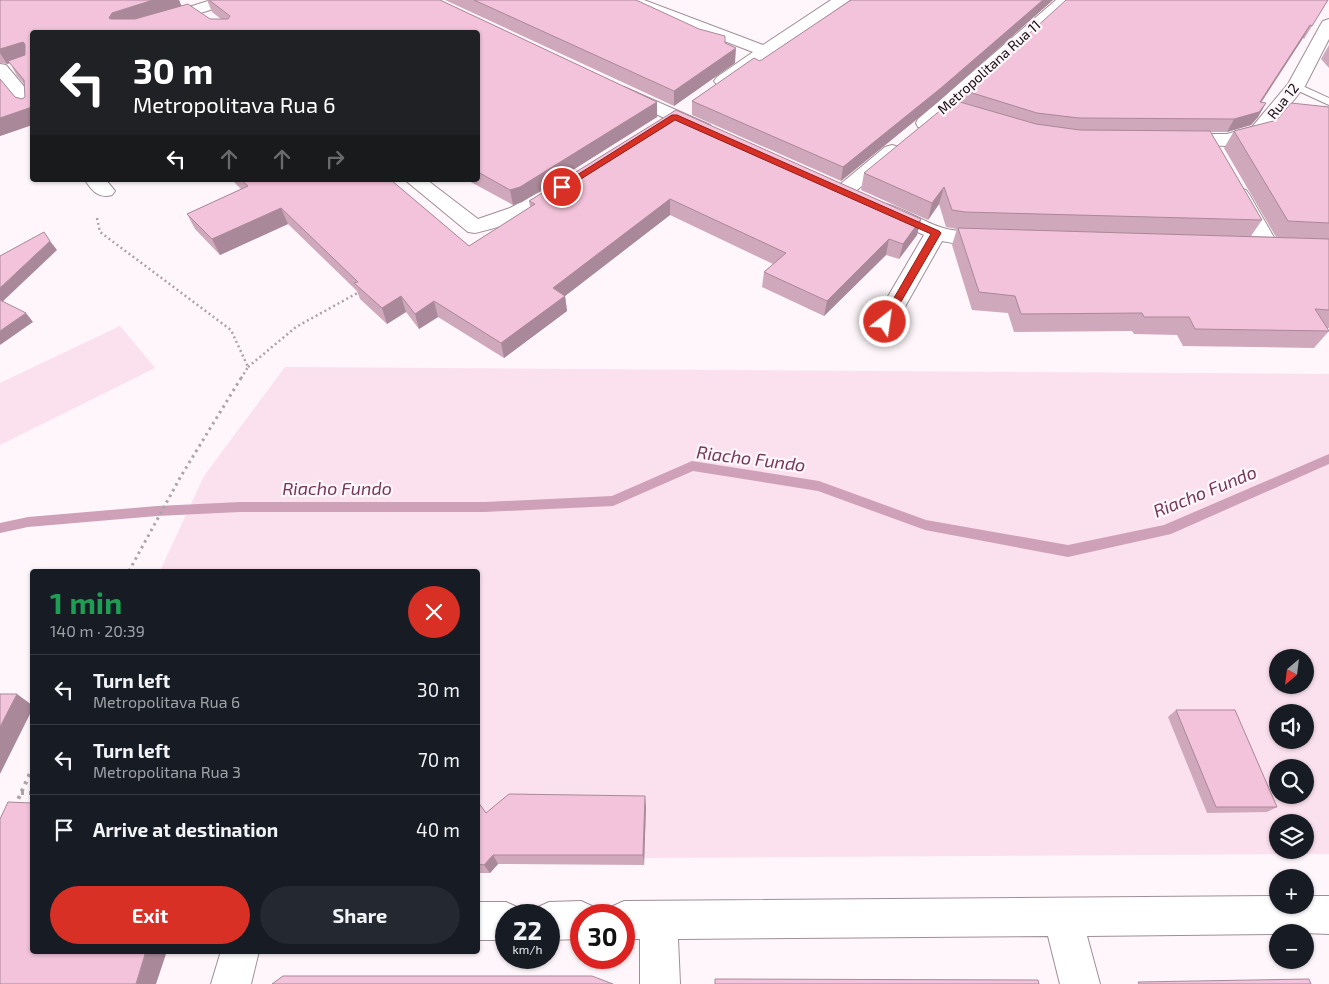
<!DOCTYPE html>
<html lang="en">
<head>
<meta charset="utf-8">
<style>
	:root { --surface:#171b24; --page:#242831; --text:#f1f3f6; --muted:#9ea1a6; --line:#363941; --accent:#d93025 }
	body { margin:0; font-family:"Exo 2",sans-serif; background:var(--page); color:var(--text); height:100vh; display:flex; flex-direction:column; font-size:19px; white-space:nowrap }
	* { box-sizing:border-box; margin:0 }
	p { font-size:16px; color:var(--muted) }
	.icon { flex:none; width:28px; height:28px; fill:none; stroke:currentColor; stroke-width:2; stroke-linecap:round; stroke-linejoin:round }
	.map { position:relative; flex:1; overflow:hidden }
	.panel { position:absolute; left:30px; top:569px; width:450px; height:385px; display:flex; flex-direction:column; background:var(--surface); border-radius:5px; box-shadow:0 1px 4px #0004 }
	.panel>* { flex:none }
	.banner { position:absolute; left:30px; top:30px; width:450px; height:152px; border-radius:5px; box-shadow:0 1px 4px #0004; background:#202124; color:#fff; overflow:hidden }
	.needle { width:32px; rotate:208deg }
	.tools { position:absolute; left:1269px; top:649px; display:grid; gap:10px }
	.tools a { display:grid; place-items:center; width:45px; height:45px; border-radius:50%; background:var(--surface); box-shadow:0 1px 4px #0004; font-size:25px }
	.speed { position:absolute; left:495px; top:904px; display:flex; gap:10px; font-size:25px; font-weight:700; text-align:center }
	.speed>* { display:grid; place-content:center; width:65px; height:65px; border-radius:50%; background:var(--surface); box-shadow:0 1px 4px #0004; line-height:1 }
	.speed small { font-size:12px; font-weight:400 }
	.speed .limit { border:8px solid #d22; background:#fff; color:#111 }
	.pin { position:absolute; display:grid; place-items:center; width:42px; height:42px; color:#fff; margin:-21px; border:2px solid #fff; border-radius:50%; box-shadow:0 1px 5px #0007 }
	.me { position:absolute; width:55px; margin:-28px; rotate:30deg; stroke-linejoin:round; filter:drop-shadow(0 0 4px #0008) }
	.turn { display:flex; align-items:center; gap:18px; height:105px; padding:0 20px; font-size:22px }
	.turn .icon { width:65px; height:65px; stroke-width:2.5 }
	.turn b { display:block; font-size:35px; line-height:42px }
	.lanes { display:flex; align-items:center; height:48px; padding:0 20px; background:#0003; justify-content:center; gap:25px; direction:ltr }
	.lanes .off { opacity:.35 }
	.round { display:grid; place-items:center; flex:none; width:52px; height:52px; border-radius:26px; background:var(--page) }
	.head { display:flex; align-items:center; justify-content:space-between; height:85px; padding:0 20px }
	h1 { font-size:30px; font-weight:700; line-height:38px; color:#1e9e55 }
	.action { display:flex; gap:10px; margin-top:auto; padding:10px 20px }
	.action a { flex:1; height:58px; border-radius:30px; background:var(--accent); color:#fff; font-size:20px; font-weight:700; line-height:58px; text-align:center }
	.action a+a { background:var(--page); color:var(--text) }
	ul { padding:0; list-style:none }
	li { display:flex; align-items:center; gap:15px; height:70px; padding:0 20px; border-top:1px solid var(--line) }
	li div { flex:1 }
	li b { display:block; font-size:19px }
	li em { font-style:normal }
	.map>svg:first-child { display:block }
	.green { fill:#fbe0ed; fill-rule:evenodd }
	.lines { fill:none; stroke-linecap:round; stroke-linejoin:round }
	.stream { fill:#cfa1b8; fill-rule:evenodd }
	.service-casing { stroke:#a08e97; stroke-width:2 }
	.minor-casing { stroke:#a08e97; stroke-width:2 }
	.path-far2 { stroke:#aaa3a7; stroke-width:2.5; stroke-dasharray:2 3; stroke-linecap:butt }
	.path-far1 { stroke:#aaa3a7; stroke-width:3; stroke-dasharray:2.5 4; stroke-linecap:butt }
	.path { stroke:#aaa3a7; stroke-width:4; stroke-dasharray:3 5; stroke-linecap:butt }
	.service { fill:#fff; fill-rule:evenodd }
	.minor { fill:#fff; fill-rule:evenodd }
	.wall { fill:#d0a8bb }
	.shaded-wall { fill:#a98899 }
	.building { fill:#f2c3da; stroke:#a98899 }
	.route { fill:#d93025; stroke:#8d1f18 }
	.labels { text-anchor:middle; stroke-width:4.5; stroke-linejoin:round; paint-order:stroke }
	.far-street-label { font-size:14px; fill:#140e11; stroke:#fef6fa }
	.water-label { font-size:18px; font-style:italic; fill:#723858; stroke:#fef6fa }
</style>
</head>
<body>
<div class="map">
<svg width="1329" height="984" viewBox="0 0 1329 984">
	<rect width="100%" height="100%" fill="#fef6fa"/>
	<g class="green">
		<polygon points="120,326 155,368 0,445 0,383"/>
		<path d="M 285,367 L 1329,374 L 1329,854 L 478,859 L 478,571 L 160,571 L 204,476 ZM 1278,658 L 1305,658 L 1305,685 L 1278,685 ZM 1278,712 L 1305,712 L 1305,740 L 1278,740 ZM 1278,768 L 1305,768 L 1305,795 L 1278,795 ZM 1278,822 L 1305,822 L 1305,850 L 1278,850 Z"/>
	</g>
	<g class="lines">
		<polygon class="stream" points="1329,454 1329,464 1171,534 1068,557 925,530 818,491 693,471 613,506 485,512 240,512 157,516 28,527 0,533 0,523 28,517 157,506 240,502 485,502 612,496 692,461 819,481 926,520 1068,545 1164,525"/>
		<g class="service-casing">
			<polygon id="service" points="1296,83 1329,98 1329,105 1292,88 1290,86"/>
		</g>
		<g class="minor-casing">
			<g id="minor">
				<polygon points="211,0 235,0 232,3 141,32 118,32 120,29"/>
				<polygon points="622,0 644,0 763,45 831,0 850,0 729,85 723,86 717,85 714,81 717,77 753,52 625,3"/>
				<polygon points="1056,0 1073,0 932,127 925,129 918,127 916,123 918,119"/>
				<polygon points="1329,19 1329,39 1305,86 1266,135 1228,146 1170,144 1168,140 1170,136 1177,134 1227,134 1252,127 1288,84 1321,24 1323,21"/>
				<polygon points="0,64 6,65 32,96 32,112 26,111 0,80"/>
				<polygon points="624,87 710,125 712,129 710,133 703,135 696,133 618,96 615,92 618,88"/>
				<polygon points="892,145 899,147 902,151 899,155 851,195 844,197 837,195 834,191 837,187 885,147"/>
				<path d="M 85,180 L 106,180 L 115,191 L 112,195 C 99,199 92,191 85,180 Z"/>
				<path d="M 405,180 L 427,180 L 478,219 L 510,208 L 549,187 L 556,185 L 563,187 L 566,191 C 553,210 498,228 475,233 L 468,232 Z"/>
				<polygon points="1239,188 1246,190 1249,194 1279,246 1276,251 1268,253 1260,251 1257,246 1229,194 1232,190"/>
				<path d="M 886,204 C 906,209 923,222 943,228 C 962,234 982,229 1001,233 L 1004,238 L 1001,243 C 982,247 961,245 942,241 L 893,328 L 885,330 L 877,328 L 873,322 L 924,235 L 879,214 L 876,210 L 879,206 Z"/>
				<polygon points="1278,896 1278,905 1305,905 1305,896 1329,896 1329,934 1278,932 1278,934 1087,936 1100,984 1060,984 1048,936 678,939 680,984 640,984 640,939 624,939 624,915 607,915 611,907 624,901"/>
				<polygon points="581,901 594,907 598,915 581,915 581,939 549,940 549,915 533,915 536,908 549,902"/>
				<polygon points="478,902 506,902 519,908 522,915 506,915 506,940 478,940"/>
				<polygon points="221,951 259,951 251,984 211,984"/>
			</g>
		</g>
		<g class="path-far2">
			<polyline points="97,218 100,232 231,330 248,367 240,380"/>
			<polyline points="248,367 296,327 361,291"/>
		</g>
		<polyline class="path-far1" points="129,571 181,476 241,378"/>
		<g class="path">
			<polyline points="21,793 32,793"/>
			<polyline points="15,806 32,769"/>
		</g>
		<use href="#service" class="service"/>
		<use href="#minor" class="minor"/>
	</g>
	<g class="wall">
		<polygon points="0,0 179,0 181,6 210,19 221,19 212,12 207,0 440,0 657,102 657,117 522,202 513,205 467,180 478,180 478,32 32,32 32,125 0,136 0,79 15,97 22,99 25,97 24,84 17,76 10,63 7,64 0,63"/>
		<polygon points="445,0 636,0 725,43 735,63 674,106"/>
		<polygon points="851,0 1053,0 938,102 841,181 692,115 692,101 760,61"/>
		<polygon points="1328,0 1304,39 1303,38 1261,103 1266,103 1258,117 1251,125 1227,132 1210,132 1262,220 1251,236 1276,237 1224,148 1234,131 1329,107 1329,328 1327,328 1329,331 1314,348 1183,346 1177,335 1134,334 1132,331 1014,332 1008,313 972,310 952,245 957,229 946,227 939,204 928,220 861,190 864,173 962,102 966,91"/>
		<polygon points="1329,45 1329,68 1321,59"/>
		<polygon points="676,110 921,219 917,235 899,259 886,255 824,316 762,287 764,272 773,264 670,215 565,296 567,311 504,358 438,317 419,329 406,312 387,324 360,299 357,291 288,224 220,255 195,229 187,214 241,189 232,180 391,180 469,246 530,207 529,201"/>
		<polygon points="1176,710 1277,807 1267,812 1207,813 1168,717"/>
		<polygon points="478,802 486,813 646,806 644,865 498,864 490,873 478,873"/>
	</g>
	<g class="shaded-wall">
		<polygon points="153,0 179,0 182,7 116,32 109,18 112,13"/>
		<polygon points="1043,0 1053,0 938,102 841,181 843,167"/>
		<polygon points="1310,25 1303,38 1254,113 1266,103 1258,117 1251,125 1227,132 1234,119 1260,102"/>
		<polygon points="23,42 32,57 8,61 10,63 7,64 0,53 0,49"/>
		<polygon points="736,48 735,63 674,106 674,91"/>
		<polygon points="657,102 657,117 522,202 513,205 510,190"/>
		<polygon points="32,107 32,125 0,136 0,118"/>
		<polygon points="944,187 939,204 928,220 932,203"/>
		<polygon points="670,199 670,215 565,296 567,311 504,358 501,343 553,288"/>
		<polygon points="281,208 288,224 220,255 212,239"/>
		<polygon points="921,219 917,235 899,259 903,244"/>
		<polygon points="889,239 886,255 824,316 827,301"/>
		<polygon points="50,241 57,250 0,304 0,288"/>
		<polygon points="401,296 406,312 387,324 382,308"/>
		<polygon points="434,301 438,317 419,329 415,314"/>
		<polygon points="26,313 33,322 0,345 0,331"/>
		<polygon points="17,694 32,705 32,710 0,774 0,727"/>
		<polygon points="645,796 646,806 644,865 643,855"/>
		<polygon points="493,855 498,864 490,873 484,865"/>
		<polygon points="146,951 167,951 156,984 136,984"/>
	</g>
	<g class="building">
		<polygon points="0,0 153,0 112,13 109,18 111,19 135,19 188,4 210,19 228,19 230,16 209,0 440,0 657,102 520,187 510,190 478,172 478,32 32,32 32,107 0,118 0,79 15,97 22,99 25,97 24,80 8,61 25,55 25,44 23,42 0,49"/>
		<polygon points="474,0 636,0 699,29 725,36 725,43 736,48 674,91"/>
		<polygon points="851,0 1043,0 941,88 843,167 692,101 754,58 760,61"/>
		<polygon points="1066,0 1328,0 1312,26 1310,25 1260,102 1266,103 1259,112 1234,119 1079,118 1037,113 966,91"/>
		<polygon points="953,100 1036,124 1080,130 1210,131 1262,220 965,212 952,210 944,187 932,203 864,173"/>
		<polygon points="1291,103 1329,107 1329,223 1288,221 1234,131 1277,120"/>
		<polygon points="676,110 921,219 903,244 889,239 827,301 764,272 786,253 670,199 553,288 565,296 501,343 434,301 415,314 401,296 382,308 354,283 358,282 281,208 212,239 187,214 248,186 241,180 391,180 469,246 535,204 529,201"/>
		<polygon points="958,228 1329,239 1329,310 1315,309 1329,331 1195,329 1189,317 1144,317 1142,313 1021,314 1015,296 979,292"/>
		<polygon points="44,232 50,241 0,288 0,256"/>
		<polygon points="0,300 26,313 0,331"/>
		<polygon points="0,694 17,694 0,727"/>
		<polygon points="1176,710 1235,710 1277,807 1216,807"/>
		<polygon points="509,794 645,796 643,855 493,855 484,865 478,864 478,802 486,813"/>
		<polygon points="8,802 32,803 32,951 146,951 136,984 0,984 0,819"/>
		<polygon points="283,976 592,976 613,984 272,984"/>
		<polygon points="715,979 1038,980 1039,984 715,984"/>
		<polygon points="1309,979 1311,984 1139,984 1138,982"/>
	</g>
	<polygon class="route" points="672,115 677,115 939,231 941,233 888,324 885,325 880,322 931,234 675,120 565,189 558,187"/>
	<g class="labels">
		<g class="far-street-label">
			<text transform="translate(989 67) rotate(-42)" y="5">Metropolitana Rua 11</text>
			<text transform="translate(1283 101) rotate(-52)" y="5">Rua 12</text>
		</g>
		<g class="water-label">
			<text transform="translate(751 459) rotate(7)" y="6">Riacho Fundo</text>
			<text x="337" y="495">Riacho Fundo</text>
			<text transform="translate(1205 492) rotate(-22)" y="6">Riacho Fundo</text>
		</g>
	</g>
</svg>
<div class="tools">
<a><svg class="needle" viewBox="-14 -14 28 28"><path d="M0-13l5 13h-10z" fill="#e53935"/><path d="M0 13l5-13h-10z" fill="#9ea1a6"/></svg></a>
<a><svg class="icon" aria-label="sound" viewBox="0 0 24 24"><path d="M4 9h4l5-4v14l-5-4H4zM17 9q2 3 0 6"/></svg></a>
<a><svg class="icon" aria-label="search" viewBox="0 0 24 24"><circle cx="10" cy="10" r="6"/><path d="M15 15l6 6"/></svg></a>
<a><svg class="icon" aria-label="layers" viewBox="0 0 24 24"><path d="M12 4l9 5-9 5-9-5zM3 14l9 5 9-5"/></svg></a>
<a>+</a>
<a>−</a>
</div>
<div class="speed"><div>22<small>km/h</small></div><div class="limit">30</div></div>
<div class="pin" style="left:562px;top:187px;background:#d93025"><svg class="icon" aria-label="arrive" viewBox="0 0 24 24"><path d="M6 21V4h12l-3 4 3 4H6"/></svg></div>
<svg class="me" style="left:885px;top:322px" viewBox="-20 -20 40 40"><circle r="17" fill="#d93025" stroke="#fff" stroke-width="3"/><path d="M0-11L8 9 0 5-8 9z" fill="#fff"/></svg>
<div class="banner">
<div class="turn"><svg class="icon" aria-label="left" viewBox="0 0 24 24"><path d="M17 20v-9H6M10 6l-5 5 5 5"/></svg><div><b>30 m</b>Metropolitava Rua 6</div></div>
<div class="lanes"><svg class="icon" aria-label="left" viewBox="0 0 24 24"><path d="M17 20v-9H6M10 6l-5 5 5 5"/></svg><svg class="icon off" aria-label="ahead" viewBox="0 0 24 24"><path d="M12 20V5M6 11l6-6 6 6"/></svg><svg class="icon off" aria-label="ahead" viewBox="0 0 24 24"><path d="M12 20V5M6 11l6-6 6 6"/></svg><svg class="icon off" aria-label="right" viewBox="0 0 24 24"><path d="M7 20v-9h11M14 6l5 5-5 5"/></svg></div>
</div>
<section class="panel">
<div class="head"><div><h1>1 min</h1><p>140 m · 20:39</p></div><a class="round" style="background:#d93025;color:#fff"><svg class="icon" aria-label="close" viewBox="0 0 24 24"><path d="M6 6l12 12M18 6L6 18"/></svg></a></div>
<ul>
<li><svg class="icon" aria-label="left" viewBox="0 0 24 24"><path d="M17 20v-9H6M10 6l-5 5 5 5"/></svg><div><b>Turn left</b><p>Metropolitava Rua 6</p></div><em>30 m</em></li>
<li><svg class="icon" aria-label="left" viewBox="0 0 24 24"><path d="M17 20v-9H6M10 6l-5 5 5 5"/></svg><div><b>Turn left</b><p>Metropolitana Rua 3</p></div><em>70 m</em></li>
<li><svg class="icon" aria-label="arrive" viewBox="0 0 24 24"><path d="M6 21V4h12l-3 4 3 4H6"/></svg><div><b>Arrive at destination</b></div><em>40 m</em></li>
</ul>
<div class="action"><a>Exit</a><a>Share</a></div>
</section>
</div>
</body>
</html>
